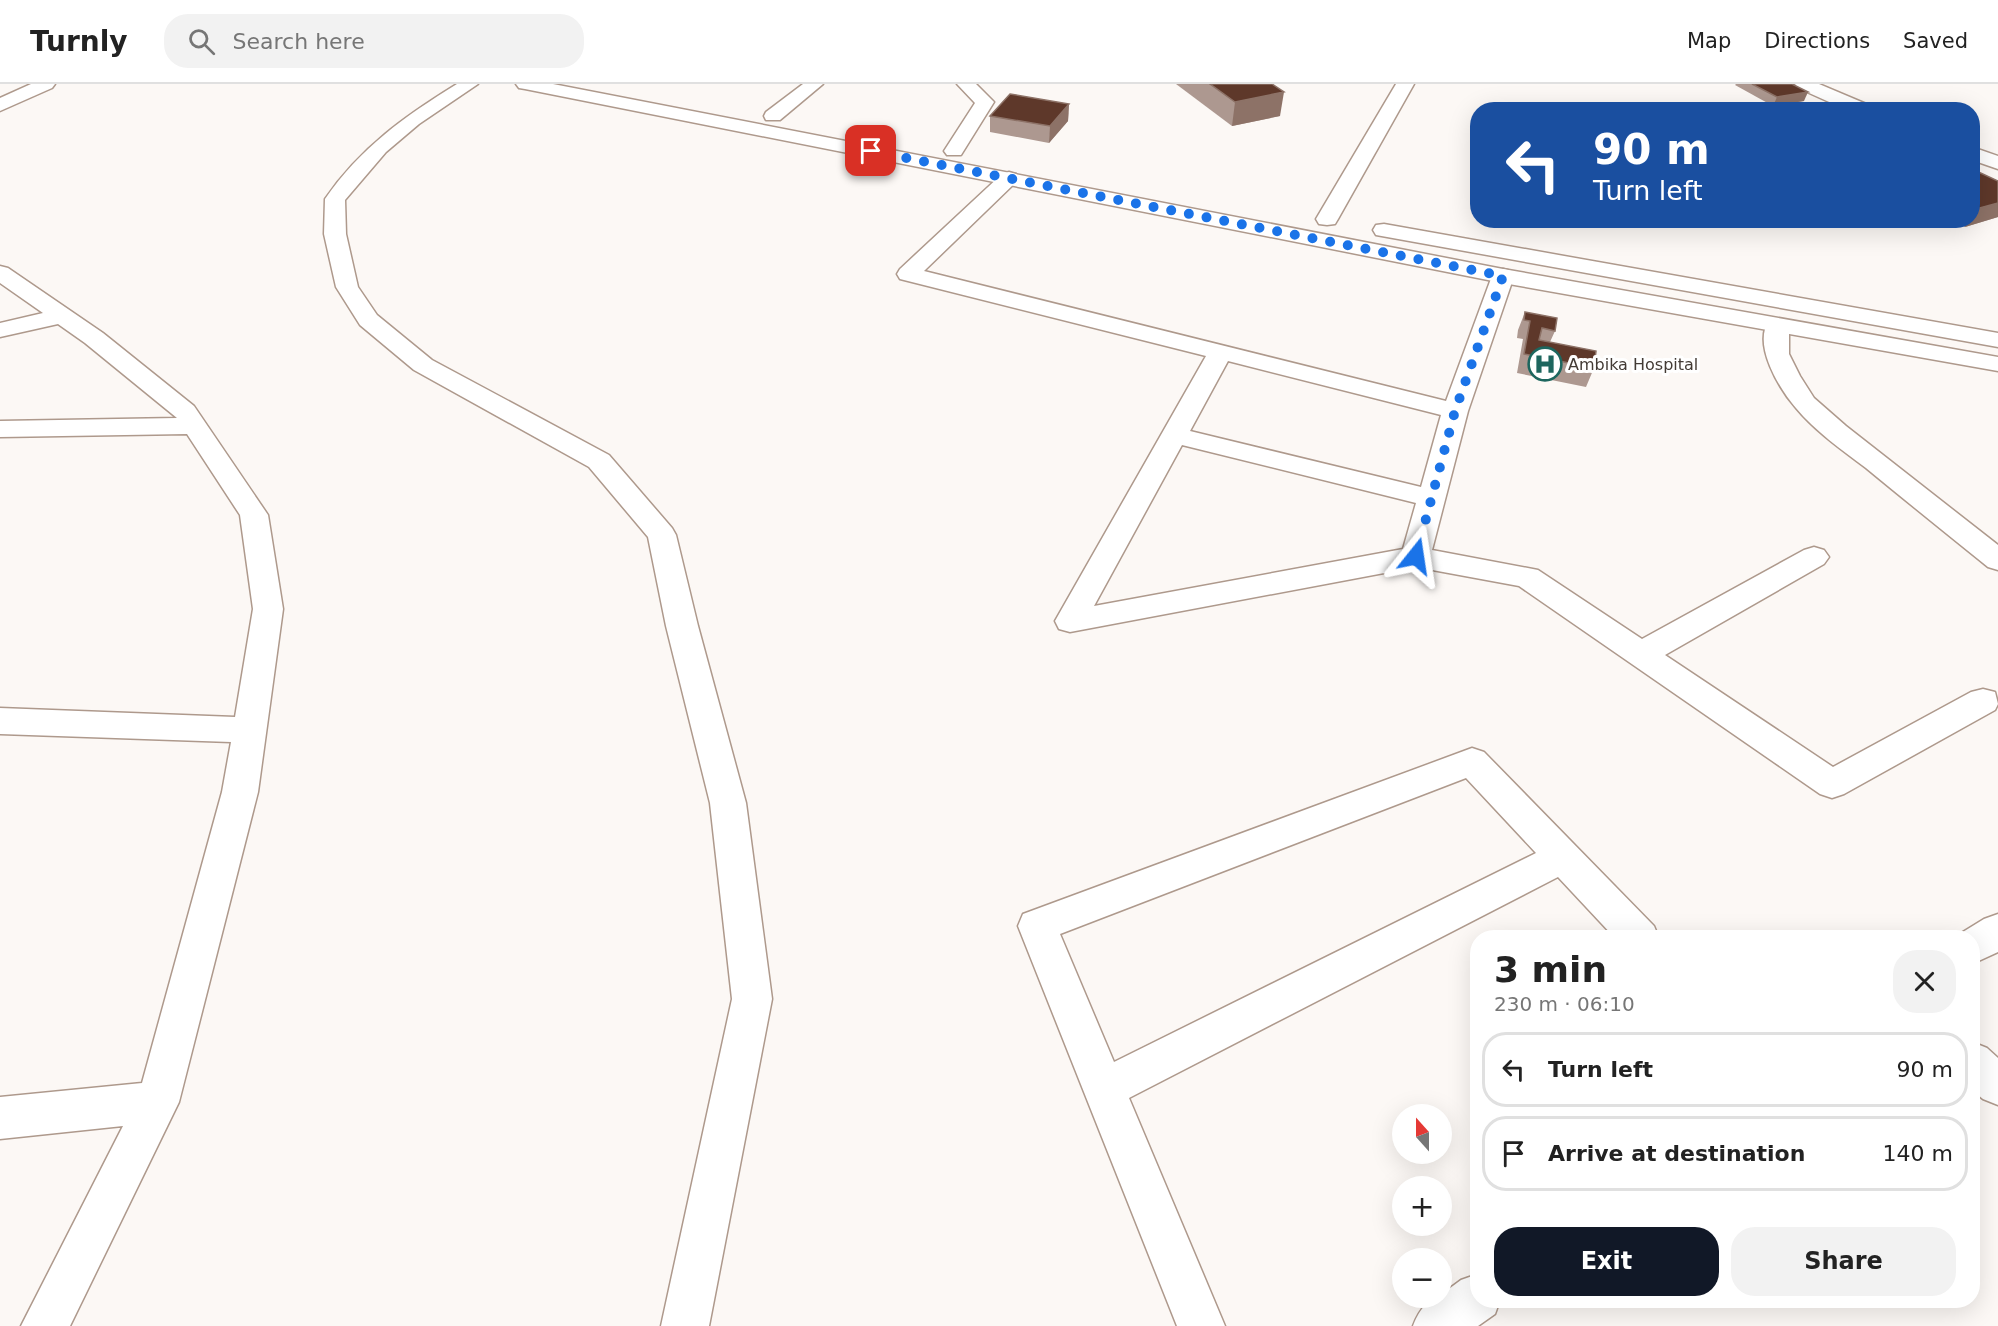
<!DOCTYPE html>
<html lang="en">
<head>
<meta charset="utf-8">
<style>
	:root { --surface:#fff; --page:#f2f2f2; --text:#222; --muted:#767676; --line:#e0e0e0; --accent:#111827 }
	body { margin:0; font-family:"DejaVu Sans",sans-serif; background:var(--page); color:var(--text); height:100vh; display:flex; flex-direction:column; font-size:22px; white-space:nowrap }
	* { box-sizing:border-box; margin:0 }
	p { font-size:20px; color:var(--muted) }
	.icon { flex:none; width:33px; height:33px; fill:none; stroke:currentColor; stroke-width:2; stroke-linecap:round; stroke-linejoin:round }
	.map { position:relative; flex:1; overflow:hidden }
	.drawer { position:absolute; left:1470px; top:846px; width:510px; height:378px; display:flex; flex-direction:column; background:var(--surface); border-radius:24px; box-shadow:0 6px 24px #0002 }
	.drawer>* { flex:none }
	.banner { position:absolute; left:1470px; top:18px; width:510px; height:126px; border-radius:24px; box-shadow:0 6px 24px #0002; background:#1a4fa0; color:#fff; overflow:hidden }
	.needle { width:39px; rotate:339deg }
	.controls { position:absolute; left:1392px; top:1020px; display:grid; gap:12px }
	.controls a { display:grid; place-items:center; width:60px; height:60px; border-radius:50%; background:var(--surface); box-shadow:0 6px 24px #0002; font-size:30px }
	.pin { position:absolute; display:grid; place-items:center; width:51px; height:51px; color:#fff; margin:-26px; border-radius:12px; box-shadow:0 3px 9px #0006 }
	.me { position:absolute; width:66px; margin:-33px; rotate:15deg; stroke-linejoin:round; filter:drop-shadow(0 0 4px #0008) }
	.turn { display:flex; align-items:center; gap:21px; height:126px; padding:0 24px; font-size:27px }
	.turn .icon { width:78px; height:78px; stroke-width:2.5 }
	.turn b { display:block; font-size:42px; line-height:51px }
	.round { display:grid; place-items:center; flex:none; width:63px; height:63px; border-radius:24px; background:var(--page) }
	.summary { display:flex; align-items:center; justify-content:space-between; height:102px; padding:0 24px }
	h1 { font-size:36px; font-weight:700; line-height:45px }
	.action { display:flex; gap:12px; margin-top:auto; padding:12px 24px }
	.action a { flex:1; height:69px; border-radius:24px; background:var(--accent); color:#fff; font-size:24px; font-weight:700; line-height:69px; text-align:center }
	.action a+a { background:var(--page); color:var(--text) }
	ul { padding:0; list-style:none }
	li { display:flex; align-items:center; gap:18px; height:75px; margin:0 12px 9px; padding:0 12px; border:3px solid var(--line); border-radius:24px }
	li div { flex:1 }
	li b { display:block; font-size:22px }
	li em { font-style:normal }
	header { display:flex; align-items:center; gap:36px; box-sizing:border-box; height:84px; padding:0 30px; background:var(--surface); border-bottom:2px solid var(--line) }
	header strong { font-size:28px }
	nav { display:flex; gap:33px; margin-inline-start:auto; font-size:21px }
	.search { width:420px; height:54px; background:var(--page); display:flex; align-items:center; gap:15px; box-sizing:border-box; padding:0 21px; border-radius:24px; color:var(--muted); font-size:22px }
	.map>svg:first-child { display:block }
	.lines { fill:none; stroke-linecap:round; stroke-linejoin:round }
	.minor-casing { stroke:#ae998c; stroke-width:3 }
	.major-casing { stroke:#ae998c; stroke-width:3 }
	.minor { fill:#fff; fill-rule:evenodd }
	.major { fill:#fff; fill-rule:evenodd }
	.wall { fill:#ad9890 }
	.shaded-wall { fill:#8d7267 }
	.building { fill:#5e382a; stroke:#8d7267; stroke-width:1.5 }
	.route { stroke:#1a73e8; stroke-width:10; stroke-dasharray:0 18 }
	.labels { text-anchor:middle; stroke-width:6; stroke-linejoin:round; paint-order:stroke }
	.far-poi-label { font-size:16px; fill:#433b35; stroke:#fff; text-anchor:start }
</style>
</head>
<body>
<header>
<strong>Turnly</strong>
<div class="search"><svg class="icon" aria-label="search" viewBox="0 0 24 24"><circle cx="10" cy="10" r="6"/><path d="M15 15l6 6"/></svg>Search here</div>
<nav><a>Map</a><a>Directions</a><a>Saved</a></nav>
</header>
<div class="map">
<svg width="1998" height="1242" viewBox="0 0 1998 1242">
	<rect width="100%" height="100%" fill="#fcf8f5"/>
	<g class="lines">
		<g class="minor-casing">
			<g id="minor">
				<polygon points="31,0 55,0 52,4 0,27 0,14"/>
				<path d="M 457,0 L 478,0 L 419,40 L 386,68 L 345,116 L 346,150 L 358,203 L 377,231 L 432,276 L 609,371 L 672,444 L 676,451 L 698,542 L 746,719 L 772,915 L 709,1242 L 661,1242 L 732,915 L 710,719 L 666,542 L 648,453 L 589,383 L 414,286 L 360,241 L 336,203 L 324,150 L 325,115 C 360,64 405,32 457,0 Z"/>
				<polygon points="803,0 823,0 780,36 766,36 764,32 766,28"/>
				<polygon points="957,0 976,0 994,18 961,71 947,71 944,67 975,19"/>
				<polygon points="1396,0 1414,0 1338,135 1335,140 1327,141 1319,140 1316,135"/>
				<path d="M 1009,88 L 1016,90 L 1019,94 L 1016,98 L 924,187 L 1446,317 L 1492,192 L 1495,187 L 1503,185 L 1511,187 L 1514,192 L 1468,327 L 1432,466 L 1538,486 L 1642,555 L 1804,466 L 1814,463 L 1824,466 L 1829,473 L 1824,480 L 1665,571 L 1833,683 L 1971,608 L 1983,605 L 1995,608 L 1998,620 L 1995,626 L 1844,710 L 1832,714 L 1820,710 L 1519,502 L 1416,483 L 1070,548 L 1059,545 L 1055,537 L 1206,272 L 900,195 L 897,190 L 900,185 L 1002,90 ZM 1228,277 L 1441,331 L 1421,403 L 1190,347 ZM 1182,361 L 1416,419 L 1403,465 L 1094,522 Z"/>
				<polygon points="0,182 8,184 103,249 194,322 268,431 283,525 258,708 179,1018 70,1242 21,1242 123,1042 0,1055 0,1013 142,999 222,708 231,658 0,650 0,624 235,633 253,525 240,431 187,350 0,353 0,337 177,334 85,259 58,240 0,253 0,239 43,229 0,199"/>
				<path d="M 1777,235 L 1785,237 L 1789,242 L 1789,270 L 1800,292 L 1814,314 L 1846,342 L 1998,461 L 1998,486 L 1988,483 C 1947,450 1906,417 1866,384 C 1842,366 1815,347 1796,324 C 1780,306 1752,260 1769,237 Z"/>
				<path d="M 1472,664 L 1484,668 L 1654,842 L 1659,854 L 1615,854 L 1558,793 L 1129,1014 L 1225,1242 L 1177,1242 L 1018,842 L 1023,830 ZM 1466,694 L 1536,769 L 1114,978 L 1060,850 Z"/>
				<polygon points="1998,830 1998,868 1972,880 1972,854 1957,854 1958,851 1984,835"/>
				<polygon points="1972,958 1987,964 1998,974 1998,1021 1983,1015 1972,1006"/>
				<path d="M 1478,1190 L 1478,1216 L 1500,1216 L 1495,1230 L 1478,1242 L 1413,1242 C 1418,1229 1426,1214 1442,1214 L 1442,1210 L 1461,1196 Z"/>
			</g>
		</g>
		<g class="major-casing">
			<g id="major">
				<polygon points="516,0 553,0 1503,185 1998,273 1998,287 1503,199 525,5 519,4"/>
				<polygon points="1795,0 1819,0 1871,22 1873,26 1847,26 1798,4"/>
				<polygon points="1972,63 1998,72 1998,85 1972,76"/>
				<polygon points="1384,140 1998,249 1998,263 1376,151 1373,146 1376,141"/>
			</g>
		</g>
		<use href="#minor" class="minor"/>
		<use href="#major" class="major"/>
	</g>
	<g class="wall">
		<polygon points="1176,0 1272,0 1280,32 1232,42"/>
		<polygon points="1736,0 1792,0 1804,17 1773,22 1735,1"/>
		<polygon points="1069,20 1068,37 1049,59 990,48 990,32"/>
		<polygon points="1972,85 1998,97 1998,133 1965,143 1952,136 1972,136"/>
		<polygon points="1525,228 1555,247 1550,258 1594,284 1586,303 1517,289 1523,255 1517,254 1518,246"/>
	</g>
	<g class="shaded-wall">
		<polygon points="1284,8 1280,32 1232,42 1235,18"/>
		<polygon points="1808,8 1804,17 1773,22 1777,13"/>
		<polygon points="1069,20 1068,37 1049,59 1050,42"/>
		<polygon points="1998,119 1998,133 1965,143 1969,136 1972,136 1972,131 1976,125"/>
	</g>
	<g class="building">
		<polygon points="1210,0 1272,0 1284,8 1235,18"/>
		<polygon points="1752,0 1792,0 1808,8 1777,13"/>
		<polygon points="1010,10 1069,20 1050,42 990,32"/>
		<polygon points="1972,85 1998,97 1998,119 1976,125 1972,124"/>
		<polygon points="1525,228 1557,234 1555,247 1542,244 1539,256 1596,267 1594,284 1524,270 1530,237 1524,236"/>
	</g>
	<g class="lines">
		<polyline class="route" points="871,67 1503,192 1455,327 1416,472"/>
	</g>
	<defs>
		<g id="hospital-ring" transform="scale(1.725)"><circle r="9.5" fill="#fff" stroke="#1d665e" stroke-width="1.5"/><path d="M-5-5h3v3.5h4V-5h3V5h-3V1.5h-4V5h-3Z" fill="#1d665e"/></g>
	</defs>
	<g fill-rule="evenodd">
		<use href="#hospital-ring" x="1545" y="280"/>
	</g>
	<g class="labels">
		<g class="far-poi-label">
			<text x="1568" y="286">Ambika Hospital</text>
		</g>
	</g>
</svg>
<div class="controls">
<a><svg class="needle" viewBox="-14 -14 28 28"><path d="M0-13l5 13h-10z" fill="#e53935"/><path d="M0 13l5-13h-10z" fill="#767676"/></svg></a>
<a>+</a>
<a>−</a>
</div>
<div class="pin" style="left:871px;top:67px;background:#d93025"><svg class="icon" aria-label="arrive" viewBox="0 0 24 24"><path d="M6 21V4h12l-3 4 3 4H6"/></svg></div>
<svg class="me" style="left:1416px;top:472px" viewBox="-20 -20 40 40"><path d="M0-17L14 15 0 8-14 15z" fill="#1a73e8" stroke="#fff" stroke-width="4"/></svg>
<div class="banner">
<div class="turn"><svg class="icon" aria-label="left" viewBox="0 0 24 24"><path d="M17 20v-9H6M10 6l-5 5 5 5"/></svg><div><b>90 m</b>Turn left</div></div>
</div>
<section class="drawer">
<div class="summary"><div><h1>3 min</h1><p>230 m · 06:10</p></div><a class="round"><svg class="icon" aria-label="close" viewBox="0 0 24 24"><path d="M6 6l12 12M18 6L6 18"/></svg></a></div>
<ul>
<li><svg class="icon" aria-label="left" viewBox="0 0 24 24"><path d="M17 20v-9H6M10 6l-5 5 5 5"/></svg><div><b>Turn left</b></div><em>90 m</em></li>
<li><svg class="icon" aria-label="arrive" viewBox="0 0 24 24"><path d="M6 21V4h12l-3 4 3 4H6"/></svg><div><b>Arrive at destination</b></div><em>140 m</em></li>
</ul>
<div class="action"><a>Exit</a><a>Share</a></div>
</section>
</div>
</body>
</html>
